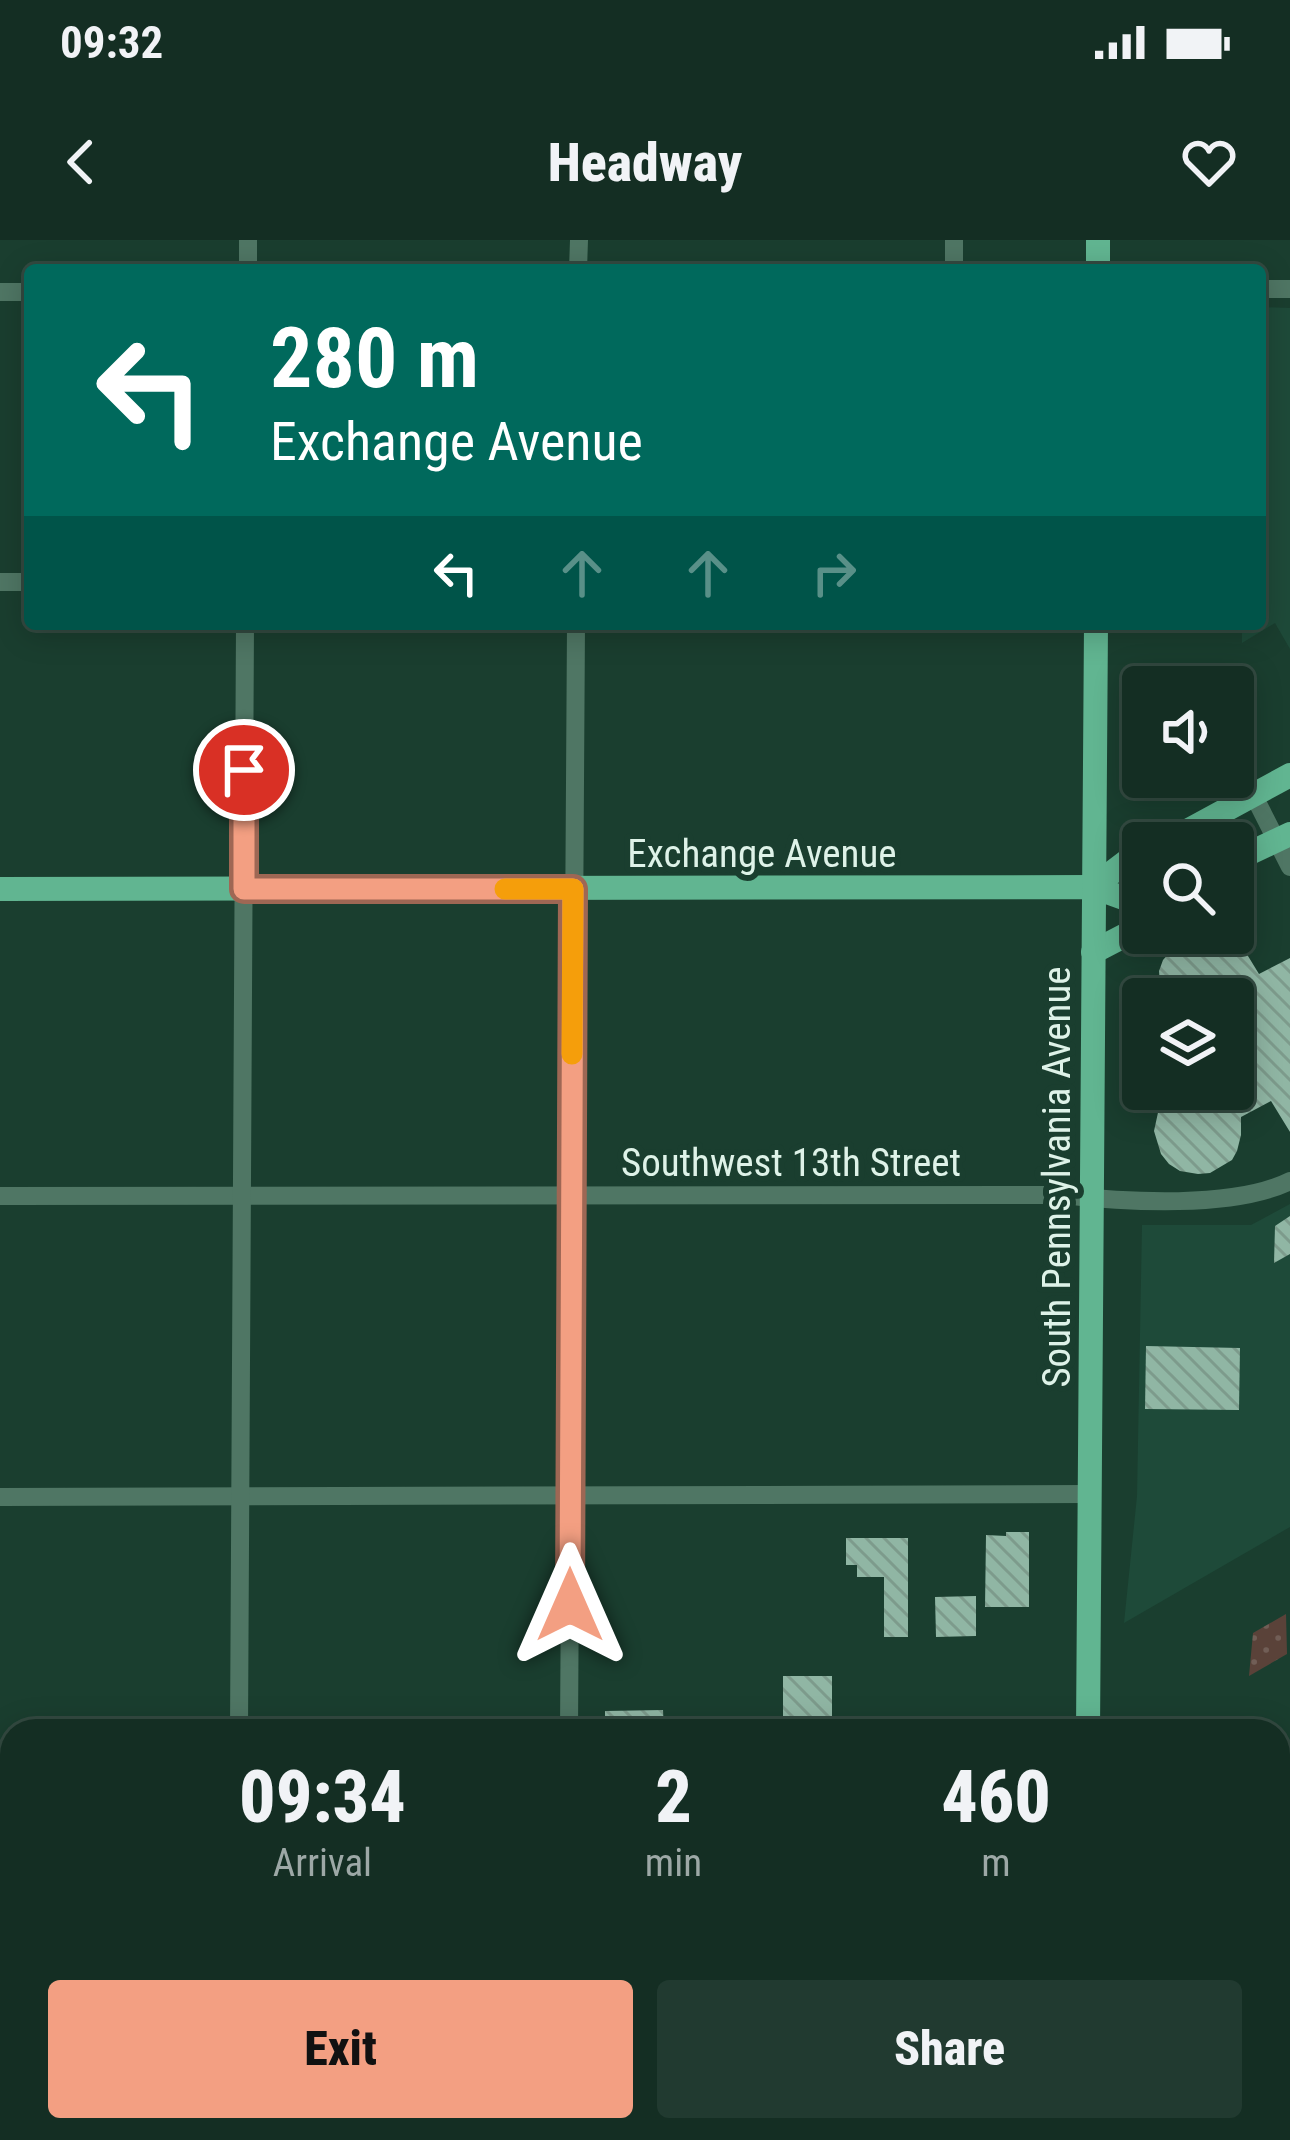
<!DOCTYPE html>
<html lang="en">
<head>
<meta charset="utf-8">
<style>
	:root { --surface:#142e23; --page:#213a30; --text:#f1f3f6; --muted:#9da8a6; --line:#334a41; --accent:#f39f82 }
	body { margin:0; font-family:"Roboto Condensed",sans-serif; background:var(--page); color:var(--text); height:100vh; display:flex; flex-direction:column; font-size:45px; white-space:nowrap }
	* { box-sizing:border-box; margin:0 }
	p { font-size:39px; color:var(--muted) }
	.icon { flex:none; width:66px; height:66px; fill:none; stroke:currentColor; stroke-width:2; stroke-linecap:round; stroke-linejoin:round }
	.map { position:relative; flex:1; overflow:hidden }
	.side { position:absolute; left:0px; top:1479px; width:1290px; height:423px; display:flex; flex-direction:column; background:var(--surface); border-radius:36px 36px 0 0; box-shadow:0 6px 30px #0003,0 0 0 3px var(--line) }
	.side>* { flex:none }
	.banner { position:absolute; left:24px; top:24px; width:1242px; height:366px; border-radius:12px; box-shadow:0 6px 30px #0003,0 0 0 3px var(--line); background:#00695c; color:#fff; overflow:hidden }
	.buttons { position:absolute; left:1122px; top:426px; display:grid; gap:24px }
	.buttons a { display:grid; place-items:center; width:132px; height:132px; border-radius:12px; background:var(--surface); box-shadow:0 6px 30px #0003,0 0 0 3px var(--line); font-size:60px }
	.pin { position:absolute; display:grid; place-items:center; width:102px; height:102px; color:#fff; margin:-51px; border:6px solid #fff; border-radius:50%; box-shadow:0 3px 12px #0007 }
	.me { position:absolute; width:132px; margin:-66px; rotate:0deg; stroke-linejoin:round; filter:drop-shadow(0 0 9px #0008) }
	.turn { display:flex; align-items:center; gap:42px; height:252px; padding:0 48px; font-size:54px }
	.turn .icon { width:156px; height:156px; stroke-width:2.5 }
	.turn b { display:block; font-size:84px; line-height:102px }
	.lanes { display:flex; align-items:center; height:114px; padding:0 48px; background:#0003; justify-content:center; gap:60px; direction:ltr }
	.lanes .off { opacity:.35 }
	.eta { display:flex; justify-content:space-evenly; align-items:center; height:204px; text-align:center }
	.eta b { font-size:72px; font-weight:800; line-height:84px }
	.cta { display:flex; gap:24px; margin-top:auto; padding:24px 48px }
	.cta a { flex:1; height:138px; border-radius:12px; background:var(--accent); color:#111; font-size:48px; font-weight:800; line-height:138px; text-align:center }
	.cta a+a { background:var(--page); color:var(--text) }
	.status { display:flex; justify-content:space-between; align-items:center; height:84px; padding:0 60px; background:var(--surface); direction:ltr }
	.status svg { height:33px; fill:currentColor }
	header { display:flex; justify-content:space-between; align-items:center; height:156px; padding:0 48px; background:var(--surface); font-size:54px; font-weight:800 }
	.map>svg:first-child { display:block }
	.built { fill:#1e4a39 }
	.industrial { fill:url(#industrial-grid) }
	.park { fill:url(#park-dots) }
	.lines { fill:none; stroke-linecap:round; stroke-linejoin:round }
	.stream { stroke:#37160b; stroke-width:4.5 }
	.building { fill:url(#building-back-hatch) }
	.minor { stroke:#4f7664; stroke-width:18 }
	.major { stroke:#61b591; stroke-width:24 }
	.route-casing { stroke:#9e6754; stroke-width:30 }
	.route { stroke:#f39f82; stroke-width:21 }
	.slow { stroke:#f59e0b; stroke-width:21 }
	.labels { text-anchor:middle; stroke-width:12; stroke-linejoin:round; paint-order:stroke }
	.street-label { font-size:39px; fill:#def2e8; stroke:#1a3e2f }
</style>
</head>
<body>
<div class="status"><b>09:32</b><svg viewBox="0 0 49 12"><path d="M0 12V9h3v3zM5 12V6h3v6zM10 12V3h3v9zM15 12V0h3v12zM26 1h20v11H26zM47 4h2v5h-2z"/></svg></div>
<header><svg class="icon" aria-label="back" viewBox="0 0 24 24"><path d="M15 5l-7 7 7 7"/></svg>Headway<svg class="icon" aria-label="heart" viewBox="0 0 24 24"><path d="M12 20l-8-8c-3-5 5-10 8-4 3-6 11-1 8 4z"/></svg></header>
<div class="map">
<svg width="1290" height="1900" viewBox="0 0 1290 1900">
	<defs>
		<pattern id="industrial-grid" width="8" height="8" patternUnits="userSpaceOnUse" patternTransform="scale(3)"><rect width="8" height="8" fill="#1e4a39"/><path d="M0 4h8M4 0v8" fill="none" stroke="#3e6556"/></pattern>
		<pattern id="park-dots" width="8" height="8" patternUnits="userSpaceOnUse" patternTransform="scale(3)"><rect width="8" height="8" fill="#5a4239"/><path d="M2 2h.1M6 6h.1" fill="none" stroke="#715e56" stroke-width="1.8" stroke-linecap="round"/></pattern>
		<pattern id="building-back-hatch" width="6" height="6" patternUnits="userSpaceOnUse" patternTransform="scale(3)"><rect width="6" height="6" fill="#90b6a4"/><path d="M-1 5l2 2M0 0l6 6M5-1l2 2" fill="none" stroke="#7d9b8c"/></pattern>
	</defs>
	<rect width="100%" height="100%" fill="#1a3e2f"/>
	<g class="built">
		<polygon points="1260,67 1290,68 1290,409 1275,383 1242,403 1242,384 1260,384"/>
		<polygon points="1290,964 1290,1287 1124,1383 1137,1256 1142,985 1251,985"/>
		<polygon points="240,1890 332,1890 315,1900 222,1900"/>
	</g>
	<g class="industrial">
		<polygon points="332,1890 626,1890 626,1900 315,1900"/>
		<rect x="668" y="1890" width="393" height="10"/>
	</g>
	<polygon class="park" points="1286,1374 1287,1414 1249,1436 1253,1393"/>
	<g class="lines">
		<g class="stream">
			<polyline points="197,1900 204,1898"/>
			<polyline points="633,1900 633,1890"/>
		</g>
	</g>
	<g class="building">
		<polygon points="1194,697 1208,697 1234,704 1237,698 1259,734 1290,718 1290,892 1271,861 1241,877 1241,895 1237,911 1232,920 1210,933 1198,934 1180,931 1169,924 1161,914 1154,891 1159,868 1181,849 1233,849 1233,759 1161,759 1159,731 1163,720 1180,701"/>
		<polygon points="1290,976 1290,1014 1274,1023 1275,986"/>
		<polygon points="1146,1106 1240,1108 1239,1170 1145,1169"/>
		<polygon points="1006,1292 1029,1292 1029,1367 985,1367 986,1295 1006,1296"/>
		<polygon points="846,1298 908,1298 908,1397 884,1397 884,1337 857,1337 857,1325 846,1325"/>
		<polygon points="976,1356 976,1396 936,1397 935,1357"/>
		<rect x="783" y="1436" width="49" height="49"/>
		<polygon points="663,1470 664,1491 605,1491 605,1471"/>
	</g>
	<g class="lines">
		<g class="minor">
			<polyline points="954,0 954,30"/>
			<polyline points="248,30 248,0"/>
			<polyline points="578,30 579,0"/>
			<polyline points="1260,49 1290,49"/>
			<polyline points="0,52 30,52"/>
			<polyline points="0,342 30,342"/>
			<polyline points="1254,556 1290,627"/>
			<path d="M 0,956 L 1062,955 C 1125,962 1234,969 1290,941"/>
			<polyline points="0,1257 1089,1254"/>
			<polyline points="239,1491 245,384"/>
			<polyline points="569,1491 576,384"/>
			<polyline points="1278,1548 1290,1548"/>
			<polyline points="1278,1815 1290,1815"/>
		</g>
		<g class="major">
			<polyline points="1098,30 1098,0"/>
			<polyline points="1165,603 1290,535"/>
			<polyline points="1233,621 1290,594"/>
			<polyline points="1093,647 1131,618 1143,613"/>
			<polyline points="0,649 1093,647 1129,660 1143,656"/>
			<polyline points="1093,712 1143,686"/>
			<polyline points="1088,1491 1096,384"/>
			<polyline points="0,1548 12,1548"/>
			<polyline points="1088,1890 1088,1900"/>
		</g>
	</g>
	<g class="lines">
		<g class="route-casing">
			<polyline id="route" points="244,530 244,649 573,649 570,1365"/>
		</g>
		<use href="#route" class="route"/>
		<polyline class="slow" points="505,649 573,649 572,814"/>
	</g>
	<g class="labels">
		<g class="street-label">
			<text x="762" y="627">Exchange Avenue</text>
			<text x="791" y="936">Southwest 13th Street</text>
			<text transform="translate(1056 937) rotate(-90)" y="14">South Pennsylvania Avenue</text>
		</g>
	</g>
</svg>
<div class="buttons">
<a><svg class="icon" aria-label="sound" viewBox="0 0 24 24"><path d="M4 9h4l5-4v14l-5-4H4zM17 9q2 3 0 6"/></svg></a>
<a><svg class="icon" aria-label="search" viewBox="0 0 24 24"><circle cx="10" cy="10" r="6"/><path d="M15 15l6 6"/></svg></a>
<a><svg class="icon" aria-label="layers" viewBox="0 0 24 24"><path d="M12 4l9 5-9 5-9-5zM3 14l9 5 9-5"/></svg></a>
</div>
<div class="pin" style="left:244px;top:530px;background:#d93025"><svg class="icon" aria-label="arrive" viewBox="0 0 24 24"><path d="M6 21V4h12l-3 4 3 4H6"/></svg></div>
<svg class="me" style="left:570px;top:1365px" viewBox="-20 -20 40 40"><path d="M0-17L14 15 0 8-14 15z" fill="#f39f82" stroke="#fff" stroke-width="4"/></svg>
<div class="banner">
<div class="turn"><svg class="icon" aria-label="left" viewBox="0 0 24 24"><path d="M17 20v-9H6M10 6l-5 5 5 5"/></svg><div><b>280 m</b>Exchange Avenue</div></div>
<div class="lanes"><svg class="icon" aria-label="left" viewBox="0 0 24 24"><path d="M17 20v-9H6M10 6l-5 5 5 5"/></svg><svg class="icon off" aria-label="ahead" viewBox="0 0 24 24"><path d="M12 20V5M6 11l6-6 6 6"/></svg><svg class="icon off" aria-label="ahead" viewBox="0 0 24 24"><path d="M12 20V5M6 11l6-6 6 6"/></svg><svg class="icon off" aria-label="right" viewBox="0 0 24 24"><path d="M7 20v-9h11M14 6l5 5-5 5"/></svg></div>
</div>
<section class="side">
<div class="eta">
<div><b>09:34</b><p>Arrival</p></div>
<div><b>2</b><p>min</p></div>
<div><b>460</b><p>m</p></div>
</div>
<div class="cta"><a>Exit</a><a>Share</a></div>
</section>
</div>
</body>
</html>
